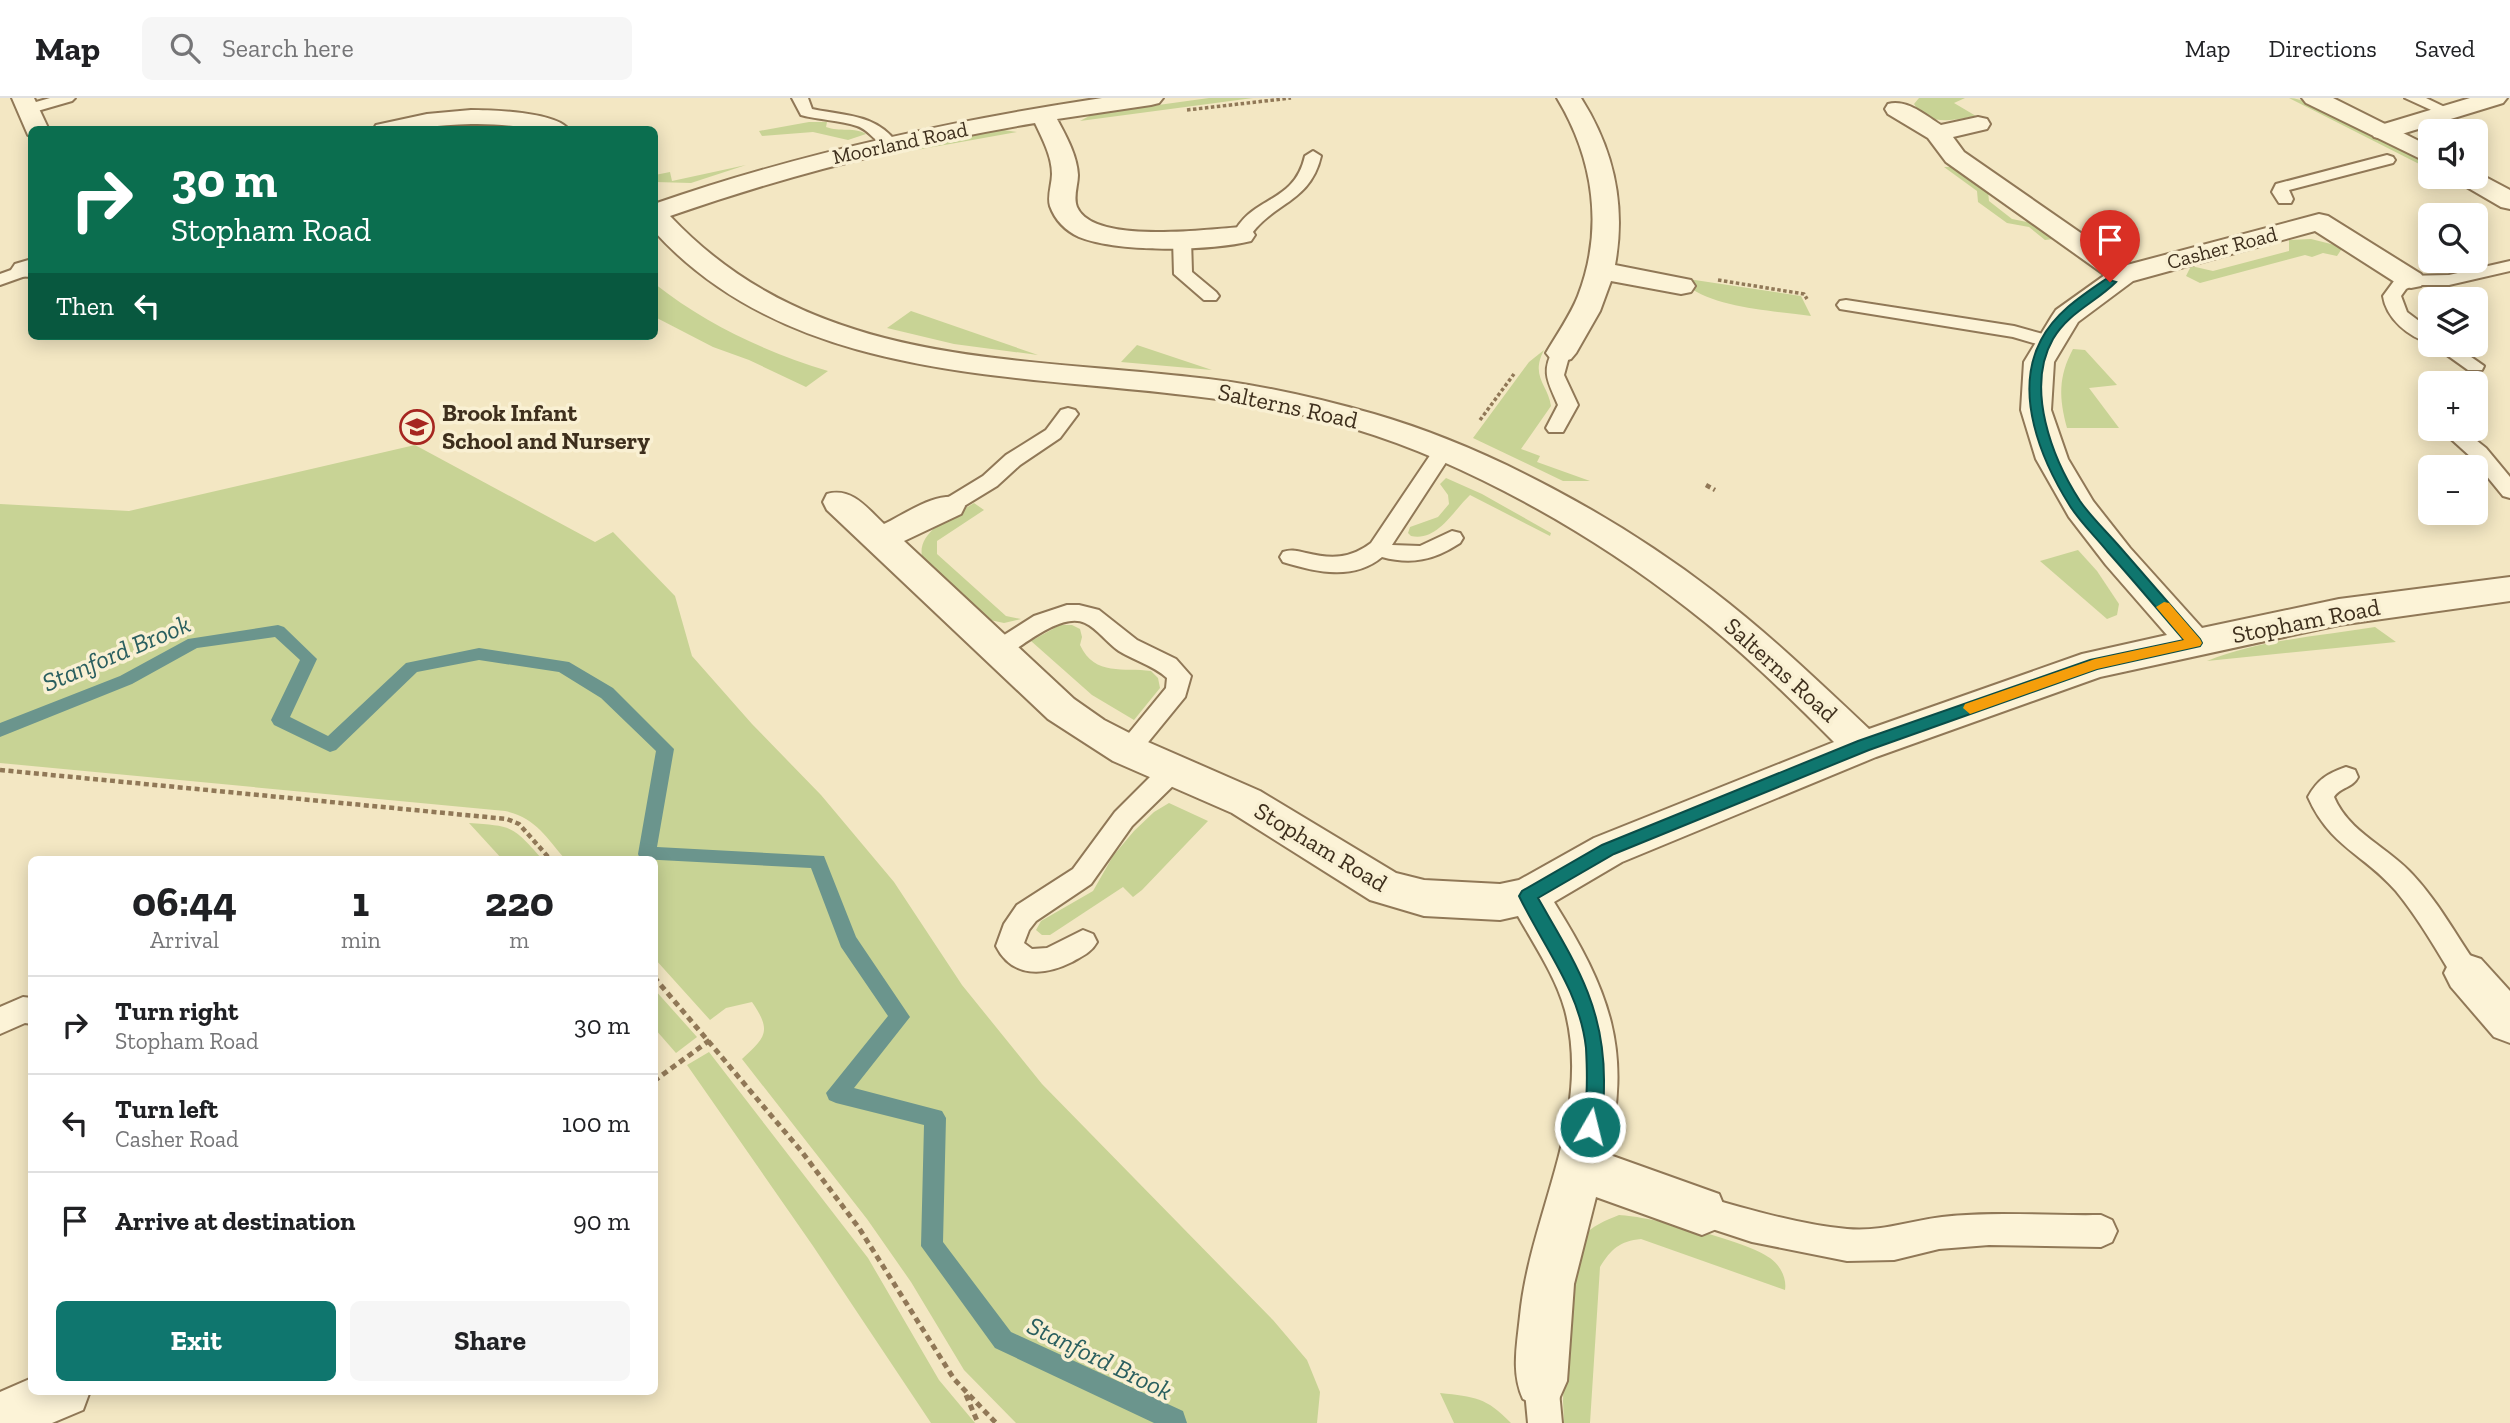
<!DOCTYPE html>
<html lang="en">
<head>
<meta charset="utf-8">
<style>
	:root { --surface:#fff; --page:#f6f6f6; --text:#202124; --muted:#757577; --line:#e0e0e0; --accent:#0f766e }
	body { margin:0; font-family:"Zilla Slab",serif; background:var(--page); color:var(--text); height:100vh; display:flex; flex-direction:column; font-size:26px; white-space:nowrap }
	* { box-sizing:border-box; margin:0 }
	p { font-size:23px; color:var(--muted) }
	.icon { flex:none; width:38px; height:38px; fill:none; stroke:currentColor; stroke-width:2; stroke-linecap:round; stroke-linejoin:round }
	.map { position:relative; flex:1; overflow:hidden }
	.details { position:absolute; left:28px; top:758px; width:630px; height:539px; display:flex; flex-direction:column; background:var(--surface); border-radius:10px; box-shadow:0 4px 18px #0003 }
	.details>* { flex:none }
	.guide { position:absolute; left:28px; top:28px; width:630px; height:214px; border-radius:10px; box-shadow:0 4px 18px #0003; background:#0b6e4f; color:#fff; overflow:hidden }
	.fabs { position:absolute; left:2418px; top:21px; display:grid; gap:14px }
	.fabs a { display:grid; place-items:center; width:70px; height:70px; border-radius:10px; background:var(--surface); box-shadow:0 4px 18px #0003; font-size:35px }
	.pin { position:absolute; display:grid; place-items:center; width:60px; height:60px; color:#fff; margin:-72px -30px; border-radius:50% 50% 50% 0; rotate:-45deg; box-shadow:0 0 7px #0007 }
	.pin .icon { rotate:45deg }
	.me { position:absolute; width:77px; margin:-38px; rotate:8deg; stroke-linejoin:round; filter:drop-shadow(0 0 5px #0008) }
	.turn { display:flex; align-items:center; gap:24px; height:147px; padding:0 28px; font-size:32px }
	.turn .icon { width:91px; height:91px; stroke-width:2.5 }
	.turn b { display:block; font-size:49px; line-height:60px }
	.then { display:flex; align-items:center; height:66px; padding:0 28px; background:#0003; gap:14px; font-size:26px }
	.eta { display:flex; justify-content:space-evenly; align-items:center; height:119px; text-align:center }
	.eta b { font-size:42px; font-weight:700; line-height:49px }
	.primary-button { display:flex; gap:14px; margin-top:auto; padding:14px 28px }
	.primary-button a { flex:1; height:80px; border-radius:10px; background:var(--accent); color:#fff; font-size:28px; font-weight:700; line-height:80px; text-align:center }
	.primary-button a+a { background:var(--page); color:var(--text) }
	ul { padding:0; list-style:none }
	li { display:flex; align-items:center; gap:21px; height:98px; padding:0 28px; border-top:2px solid var(--line) }
	li div { flex:1 }
	li b { display:block; font-size:26px }
	li em { font-style:normal }
	header { display:flex; align-items:center; gap:42px; box-sizing:border-box; height:98px; padding:0 35px; background:var(--surface); border-bottom:2px solid var(--line) }
	header strong { font-size:33px }
	nav { display:flex; gap:38px; margin-inline-start:auto; font-size:24px }
	.search { width:490px; height:63px; background:var(--page); display:flex; align-items:center; gap:18px; box-sizing:border-box; padding:0 24px; border-radius:10px; color:var(--muted); font-size:26px }
	.map>svg:first-child { display:block }
	.green { fill:#c8d395 }
	.lines { fill:none; stroke-linecap:round; stroke-linejoin:round }
	.stream { fill:#6b958d; fill-rule:evenodd }
	.service-casing { stroke:#907857; stroke-width:4 }
	.minor-casing { stroke:#907857; stroke-width:4 }
	.tertiary-casing { stroke:#907857; stroke-width:4 }
	.path-far2 { stroke:#907857; stroke-width:3.5; stroke-dasharray:3.5 2.5; stroke-linecap:butt }
	.path-far1 { stroke:#907857; stroke-width:4.5; stroke-dasharray:5 3.5; stroke-linecap:butt }
	.path { stroke:#907857; stroke-width:5; stroke-dasharray:6 4.5; stroke-linecap:butt }
	.service { fill:#fcf3d7; fill-rule:evenodd }
	.minor { fill:#fcf3d7; fill-rule:evenodd }
	.tertiary { fill:#fcf3d7; fill-rule:evenodd }
	.route { fill:#0f766e; stroke:#0a4d48; stroke-width:2 }
	.slow { fill:#f59e0b }
	.labels { text-anchor:middle; stroke-width:7; stroke-linejoin:round; paint-order:stroke }
	.far-street-label { font-size:21px; fill:#3e2f1d; stroke:#f9f0d3 }
	.street-label { font-size:24px; fill:#3e2f1d; stroke:#f9f0d3 }
	.poi-label { font-size:24px; font-weight:bold; fill:#3e2f1d; stroke:#f9f0d3; text-anchor:start }
	.water-label { font-size:26px; font-style:italic; fill:#2a5f5f; stroke:#f9f0d3 }
</style>
</head>
<body>
<header>
<strong>Map</strong>
<div class="search"><svg class="icon" aria-label="search" viewBox="0 0 24 24"><circle cx="10" cy="10" r="6"/><path d="M15 15l6 6"/></svg>Search here</div>
<nav><a>Map</a><a>Directions</a><a>Saved</a></nav>
</header>
<div class="map">
<svg width="2510" height="1325" viewBox="0 0 2510 1325">
	<rect width="100%" height="100%" fill="#f3e7c3"/>
	<g class="green">
		<polygon points="1209,0 1253,0 1080,23 1093,16"/>
		<path d="M 1919,0 L 1965,0 L 1954,5 L 1976,18 C 1955,22 1927,29 1914,6 Z"/>
		<path d="M 2289,0 C 2314,0 2403,53 2431,68 L 2431,72 Z"/>
		<path d="M 809,24 L 827,24 L 826,29 C 839,34 856,29 866,36 L 848,42 L 813,34 L 762,38 L 759,33 Z"/>
		<polygon points="996,31 1017,34 844,65"/>
		<polygon points="746,67 691,85 655,84 655,77 670,74 672,83"/>
		<polygon points="1944,69 1954,69 1988,93 1989,103 2012,121 2032,125 2053,141 2045,142 2029,129 2007,125 1978,104 1977,93"/>
		<polygon points="2311,141 2343,149 2337,158 2323,155 2312,159 2305,157 2200,185 2186,178 2191,168 2213,173 2289,153 2289,142"/>
		<path d="M 1688,181 L 1801,198 L 1811,218 C 1776,213 1715,210 1688,188 Z"/>
		<path d="M 655,186 C 706,226 765,254 828,273 L 806,289 L 749,262 L 713,249 L 655,219 Z"/>
		<polygon points="911,213 1038,257 954,246 887,230"/>
		<polygon points="1137,247 1212,272 1121,264"/>
		<path d="M 2073,251 L 2085,252 L 2117,287 L 2089,290 L 2119,330 L 2067,330 C 2059,300 2058,279 2073,251 Z"/>
		<path d="M 1544,252 C 1530,279 1548,286 1551,308 L 1521,351 L 1540,358 L 1537,364 L 1590,383 L 1563,383 L 1473,340 L 1529,264 Z"/>
		<path d="M 415,347 L 595,444 L 613,434 L 675,498 L 692,558 L 752,626 L 821,697 L 894,784 L 962,887 L 1042,986 L 1273,1222 L 1307,1262 L 1320,1294 L 1317,1325 L 1016,1325 L 964,1272 L 911,1184 L 867,1121 L 742,961 C 766,939 772,933 752,904 L 726,910 L 710,922 L 655,861 L 654,761 L 565,761 C 546,739 536,720 505,713 L 0,665 L 0,406 L 129,413 Z"/>
		<path d="M 1446,380 L 1482,396 L 1551,435 L 1550,438 L 1470,397 C 1453,413 1437,444 1411,438 L 1408,435 L 1410,429 L 1438,419 L 1449,406 L 1448,397 L 1440,386 Z"/>
		<path d="M 974,405 L 984,412 L 937,443 L 937,456 L 1006,518 L 1021,521 L 1004,525 L 990,522 L 922,459 C 917,432 954,418 974,405 Z"/>
		<polygon points="2078,452 2097,473 2119,506 2117,517 2107,521 2040,463"/>
		<path d="M 1060,527 L 1072,527 L 1080,531 L 1082,539 L 1080,547 C 1095,579 1124,569 1151,573 L 1158,580 L 1160,590 L 1134,622 L 1092,597 L 1031,543 Z"/>
		<path d="M 2375,529 L 2396,544 L 2207,563 C 2259,542 2320,538 2375,529 Z"/>
		<polygon points="1169,705 1208,723 1142,792 1133,799 1123,789 1050,837 1042,837 1036,832 1041,823 1093,793 1113,758 1134,733 1154,714"/>
		<path d="M 469,725 C 513,728 513,728 542,761 L 502,761 Z"/>
		<polygon points="654,891 697,939 676,955 655,931"/>
		<polygon points="709,954 868,1160 939,1282 975,1325 931,1325 813,1148 687,967"/>
		<path d="M 1619,1117 C 1648,1118 1747,1143 1770,1160 C 1780,1167 1787,1180 1785,1192 L 1641,1141 C 1620,1143 1611,1151 1600,1169 L 1590,1325 L 1564,1325 L 1563,1303 C 1565,1266 1565,1168 1583,1140 C 1590,1128 1607,1122 1619,1117 Z"/>
		<path d="M 1440,1295 C 1475,1299 1486,1299 1511,1325 L 1454,1325 Z"/>
	</g>
	<g class="lines">
		<polygon class="stream" points="278,527 284,529 317,561 290,619 328,638 406,565 479,550 569,564 613,590 674,651 657,749 824,758 856,839 910,919 854,990 942,1013 946,1020 943,1144 1011,1234 1183,1313 1187,1325 1154,1325 995,1250 921,1148 924,1027 836,1005 829,1002 826,995 888,918 841,849 811,770 640,761 638,756 656,653 601,600 559,574 479,562 417,574 336,652 330,654 274,627 271,622 300,562 275,539 197,550 132,586 0,639 0,625 120,578 188,541"/>
		<g class="service-casing">
			<g id="service">
				<polygon points="50,0 75,0 72,3 27,16 19,11 22,8"/>
				<path d="M 792,0 L 808,0 L 812,11 C 845,18 876,16 897,45 L 889,50 C 877,47 870,32 857,28 C 839,22 819,22 801,17 Z"/>
				<polygon points="2405,0 2426,0 2453,13 2450,16 2440,16"/>
				<path d="M 1313,53 L 1321,58 C 1310,106 1271,104 1248,141 L 1236,141 L 1233,137 C 1251,97 1294,107 1305,58 Z"/>
				<polygon points="2387,57 2393,59 2395,62 2393,65 2289,92 2293,101 2291,105 2279,105 2272,94 2276,86"/>
				<polygon points="1182,136 1191,141 1192,174 1216,194 1219,198 1216,202 1204,202 1174,176 1173,141"/>
				<path d="M 2510,163 L 2510,173 L 2449,187 L 2414,187 L 2406,191 L 2401,198 L 2407,214 L 2431,232 L 2431,245 C 2409,240 2386,220 2383,198 L 2394,183 L 2405,178 L 2449,177 Z"/>
				<polygon points="25,167 31,168 31,176 0,187 0,176"/>
				<polygon points="1846,202 2014,228 2054,239 2056,243 2047,249 2013,239 1840,211 1837,207 1840,203"/>
				<polygon points="2433,247 2454,247 2484,268 2482,272 2468,272"/>
				<path d="M 1561,249 L 1570,255 L 1564,277 L 1578,307 L 1563,334 L 1549,334 L 1546,330 L 1558,307 C 1549,285 1540,274 1554,251 Z"/>
				<polygon points="2430,301 2431,301 2431,314 2424,312 2420,307 2423,303"/>
				<polygon points="1068,310 1075,312 1078,316 1060,340 1020,367 997,388 956,413 942,413 939,408 942,403 983,378 1006,357 1046,332 1061,312"/>
				<polygon points="2440,331 2462,331 2486,350 2510,379 2510,400 2503,398 2472,360"/>
				<path d="M 1444,345 L 1451,347 L 1454,352 L 1392,447 L 1420,448 L 1452,433 L 1460,435 L 1463,440 L 1460,445 C 1434,462 1412,467 1382,459 C 1353,483 1316,474 1283,464 L 1280,459 L 1283,454 C 1292,451 1297,453 1306,455 C 1331,461 1350,461 1371,445 L 1437,347 Z"/>
				<path d="M 1067,507 L 1079,507 L 1099,512 L 1137,542 L 1176,561 L 1191,578 L 1185,599 L 1136,659 L 1127,662 L 1118,659 L 1115,652 L 1166,590 L 1167,580 C 1153,567 1135,563 1119,553 C 1107,545 1098,531 1085,525 C 1063,514 1024,546 1006,558 L 998,560 L 990,558 L 987,552 L 990,546 L 1034,518 Z"/>
				<path d="M 1173,662 L 1182,665 L 1185,672 L 1182,679 L 1132,728 L 1091,786 L 1036,823 L 1029,832 L 1024,845 L 1032,851 L 1047,850 L 1083,832 L 1093,836 L 1097,844 C 1091,855 1082,858 1072,864 C 1044,878 1012,880 996,848 L 1004,826 L 1017,807 L 1073,771 L 1115,714 L 1164,665 Z"/>
				<path d="M 2346,669 L 2355,672 L 2358,679 C 2353,690 2340,689 2334,699 C 2349,735 2390,750 2414,778 C 2438,804 2456,837 2476,866 L 2480,875 L 2476,884 L 2466,887 L 2456,884 C 2437,853 2419,821 2396,793 C 2364,756 2330,749 2308,699 C 2318,681 2327,676 2346,669 Z"/>
				<polygon points="23,899 32,900 32,926 25,925 0,936 0,909"/>
				<path d="M 1702,1098 C 1747,1111 1801,1127 1847,1131 C 1883,1134 1908,1123 1942,1119 C 1994,1113 2048,1118 2101,1117 L 2112,1122 L 2117,1133 L 2112,1144 L 2101,1149 L 1989,1147 L 1939,1151 L 1894,1162 L 1847,1163 L 1752,1144 L 1691,1124 L 1687,1113 L 1691,1102 Z"/>
				<polygon points="1541,1266 1553,1271 1558,1283 1562,1325 1528,1325 1524,1283 1529,1271"/>
			</g>
		</g>
		<g class="minor-casing">
			<g id="minor">
				<polygon points="12,0 34,0 49,32 32,32 32,38 28,37"/>
				<path d="M 1102,0 L 1163,0 L 1159,5 L 1151,7 L 1057,21 C 1066,38 1077,57 1078,77 C 1078,87 1073,99 1077,109 C 1093,147 1208,131 1242,129 L 1251,131 L 1255,137 L 1251,143 C 1210,153 1119,155 1079,139 C 1066,133 1055,122 1050,108 C 1047,98 1052,86 1052,76 C 1052,58 1042,40 1035,25 C 910,46 790,76 670,118 C 810,267 1003,258 1190,279 C 1252,285 1314,299 1374,316 C 1489,349 1618,420 1713,493 C 1768,535 1818,583 1869,631 L 2082,556 L 2167,537 L 2106,467 L 2069,419 L 2036,361 L 2021,312 L 2024,264 L 2052,218 L 2056,212 L 2105,177 L 1946,64 L 1928,40 L 1888,16 L 1885,11 L 1888,6 C 1907,1 1925,17 1941,27 L 1978,19 L 1987,21 L 1990,26 L 1987,31 L 1953,39 L 1964,54 L 2127,167 L 2319,116 L 2328,118 L 2421,176 L 2425,182 L 2421,188 L 2411,190 L 2401,188 L 2315,133 L 2133,183 L 2078,224 L 2054,264 L 2051,312 L 2068,361 L 2093,403 L 2130,450 L 2202,530 L 2339,501 L 2510,479 L 2510,503 L 2339,527 L 2100,579 L 1876,659 L 1622,764 L 1554,804 C 1609,892 1633,952 1607,1056 L 1719,1096 L 1726,1113 L 1719,1130 L 1702,1137 L 1596,1099 L 1574,1186 L 1567,1283 L 1559,1301 L 1541,1309 L 1523,1301 C 1511,1275 1517,1247 1520,1218 C 1530,1115 1593,1018 1565,912 C 1556,879 1535,848 1518,818 L 1500,822 L 1424,818 L 1370,802 L 1232,715 L 1113,663 L 1048,621 L 827,412 L 823,404 L 827,396 C 852,389 867,410 884,426 C 907,415 936,393 961,400 L 965,408 L 961,416 L 904,443 L 1074,601 L 1104,622 L 1141,641 L 1260,693 L 1396,775 L 1424,782 L 1500,786 L 1519,782 L 1594,740 L 1834,644 C 1787,597 1739,550 1687,510 C 1594,437 1468,365 1355,331 C 1302,315 1248,304 1193,298 C 1008,275 790,283 654,133 L 654,106 C 801,55 949,23 1102,0 Z"/>
				<path d="M 1557,0 L 1581,0 C 1614,52 1626,107 1615,167 L 1691,182 L 1695,188 L 1691,194 L 1681,196 L 1611,183 L 1600,213 L 1576,255 L 1571,261 L 1561,264 L 1551,261 L 1546,255 C 1557,236 1570,218 1578,198 C 1604,131 1594,61 1557,0 Z"/>
				<polygon points="2470,0 2507,0 2503,5 2392,39 2383,41 2374,39 2371,34 2374,29"/>
				<path d="M 471,12 C 492,12 557,14 569,32 C 536,32 504,25 471,26 C 438,27 406,32 373,32 L 376,27 L 427,16 Z"/>
				<polygon points="32,161 32,179 15,178 11,172 15,166"/>
				<polygon points="2466,856 2481,861 2510,893 2510,945 2494,939 2451,889 2444,875 2451,861"/>
				<polygon points="32,1280 32,1293 90,1293 83,1312 52,1325 0,1325 0,1294"/>
			</g>
		</g>
		<g class="tertiary-casing">
			<g id="tertiary">
				<polygon points="2302,0 2333,0 2431,49 2431,66 2306,5"/>
				<polygon points="2476,74 2510,92 2510,111 2501,109 2458,84 2454,79 2476,79"/>
			</g>
		</g>
		<g class="path-far2">
			<polyline points="1187,12 1291,0"/>
			<polyline points="1718,182 1804,196 1807,201"/>
			<polyline points="1480,322 1514,276"/>
		</g>
		<g class="path-far1">
			<polyline points="1706,387 1715,392"/>
			<polyline points="0,672 507,721 519,726 550,761"/>
		</g>
		<g class="path">
			<polyline points="654,879 802,1054 859,1130 954,1281 996,1325"/>
			<polyline points="654,983 710,942"/>
			<polyline points="966,1297 978,1325"/>
		</g>
		<use href="#service" class="service"/>
		<use href="#minor" class="minor"/>
		<use href="#tertiary" class="tertiary"/>
	</g>
	<path class="route" d="M 2106,181 L 2116,184 C 2095,205 2069,214 2053,241 C 2025,290 2052,360 2080,403 C 2091,419 2106,433 2119,448 C 2146,479 2173,510 2200,541 L 2202,545 L 2200,548 L 2097,571 L 1869,652 L 1614,756 L 1538,800 C 1574,863 1604,907 1604,982 C 1604,1001 1604,1018 1597,1036 L 1590,1038 L 1583,1036 C 1579,1026 1584,1020 1585,1010 C 1588,992 1587,969 1586,950 C 1580,893 1543,848 1519,798 L 1522,793 L 1602,747 L 1858,643 L 2090,562 L 2184,542 C 2158,512 2133,482 2107,453 C 2095,438 2080,424 2070,408 C 2041,362 2013,295 2041,242 C 2055,215 2081,198 2106,181 Z"/>
	<polygon class="slow" points="2164,504 2169,505 2200,541 2202,545 2200,548 2097,571 1970,616 1963,610 1965,606 2095,561 2184,542 2156,509"/>
	<defs>
		<g id="school-ring" transform="scale(1.75)"><circle r="9.5" fill="#f9f0d3" stroke="#a62620" stroke-width="1.5"/><path d="M0-5L7-2L0 1L-7-2ZM-4 1L0 2.5L4 1V4Q0 6-4 4Z" fill="#a62620"/></g>
	</defs>
	<g fill-rule="evenodd">
		<use href="#school-ring" x="417" y="329"/>
	</g>
	<g class="labels">
		<g class="far-street-label">
			<text transform="translate(900 45) rotate(-12)" y="7">Moorland Road</text>
			<text transform="translate(2222 150) rotate(-15)" y="7">Casher Road</text>
		</g>
		<g class="street-label">
			<text transform="translate(1288 308) rotate(12)" y="8">Salterns Road</text>
			<text transform="translate(2306 523) rotate(-11)" y="8">Stopham Road</text>
			<text transform="translate(1781 572) rotate(42)" y="8">Salterns Road</text>
			<text transform="translate(1321 749) rotate(31)" y="8">Stopham Road</text>
		</g>
		<g class="poi-label">
			<text x="442" y="323">Brook Infant<tspan x="442" dy="28">School and Nursery</tspan></text>
		</g>
		<g class="water-label">
			<text transform="translate(116 555) rotate(-23)" y="9">Stanford Brook</text>
			<text transform="translate(1100 1260) rotate(26)" y="9">Stanford Brook</text>
		</g>
	</g>
</svg>
<div class="fabs">
<a><svg class="icon" aria-label="sound" viewBox="0 0 24 24"><path d="M4 9h4l5-4v14l-5-4H4zM17 9q2 3 0 6"/></svg></a>
<a><svg class="icon" aria-label="search" viewBox="0 0 24 24"><circle cx="10" cy="10" r="6"/><path d="M15 15l6 6"/></svg></a>
<a><svg class="icon" aria-label="layers" viewBox="0 0 24 24"><path d="M12 4l9 5-9 5-9-5zM3 14l9 5 9-5"/></svg></a>
<a>+</a>
<a>−</a>
</div>
<div class="pin" style="left:2110px;top:184px;background:#d93025"><svg class="icon" aria-label="arrive" viewBox="0 0 24 24"><path d="M6 21V4h12l-3 4 3 4H6"/></svg></div>
<svg class="me" style="left:1590px;top:1029px" viewBox="-20 -20 40 40"><circle r="17" fill="#0f766e" stroke="#fff" stroke-width="3"/><path d="M0-11L8 9 0 5-8 9z" fill="#fff"/></svg>
<div class="guide">
<div class="turn"><svg class="icon" aria-label="right" viewBox="0 0 24 24"><path d="M7 20v-9h11M14 6l5 5-5 5"/></svg><div><b>30 m</b>Stopham Road</div></div>
<div class="then">Then<svg class="icon" aria-label="left" viewBox="0 0 24 24"><path d="M17 20v-9H6M10 6l-5 5 5 5"/></svg></div>
</div>
<section class="details">
<div class="eta">
<div><b>06:44</b><p>Arrival</p></div>
<div><b>1</b><p>min</p></div>
<div><b>220</b><p>m</p></div>
</div>
<ul>
<li><svg class="icon" aria-label="right" viewBox="0 0 24 24"><path d="M7 20v-9h11M14 6l5 5-5 5"/></svg><div><b>Turn right</b><p>Stopham Road</p></div><em>30 m</em></li>
<li><svg class="icon" aria-label="left" viewBox="0 0 24 24"><path d="M17 20v-9H6M10 6l-5 5 5 5"/></svg><div><b>Turn left</b><p>Casher Road</p></div><em>100 m</em></li>
<li><svg class="icon" aria-label="arrive" viewBox="0 0 24 24"><path d="M6 21V4h12l-3 4 3 4H6"/></svg><div><b>Arrive at destination</b></div><em>90 m</em></li>
</ul>
<div class="primary-button"><a>Exit</a><a>Share</a></div>
</section>
</div>
</body>
</html>
